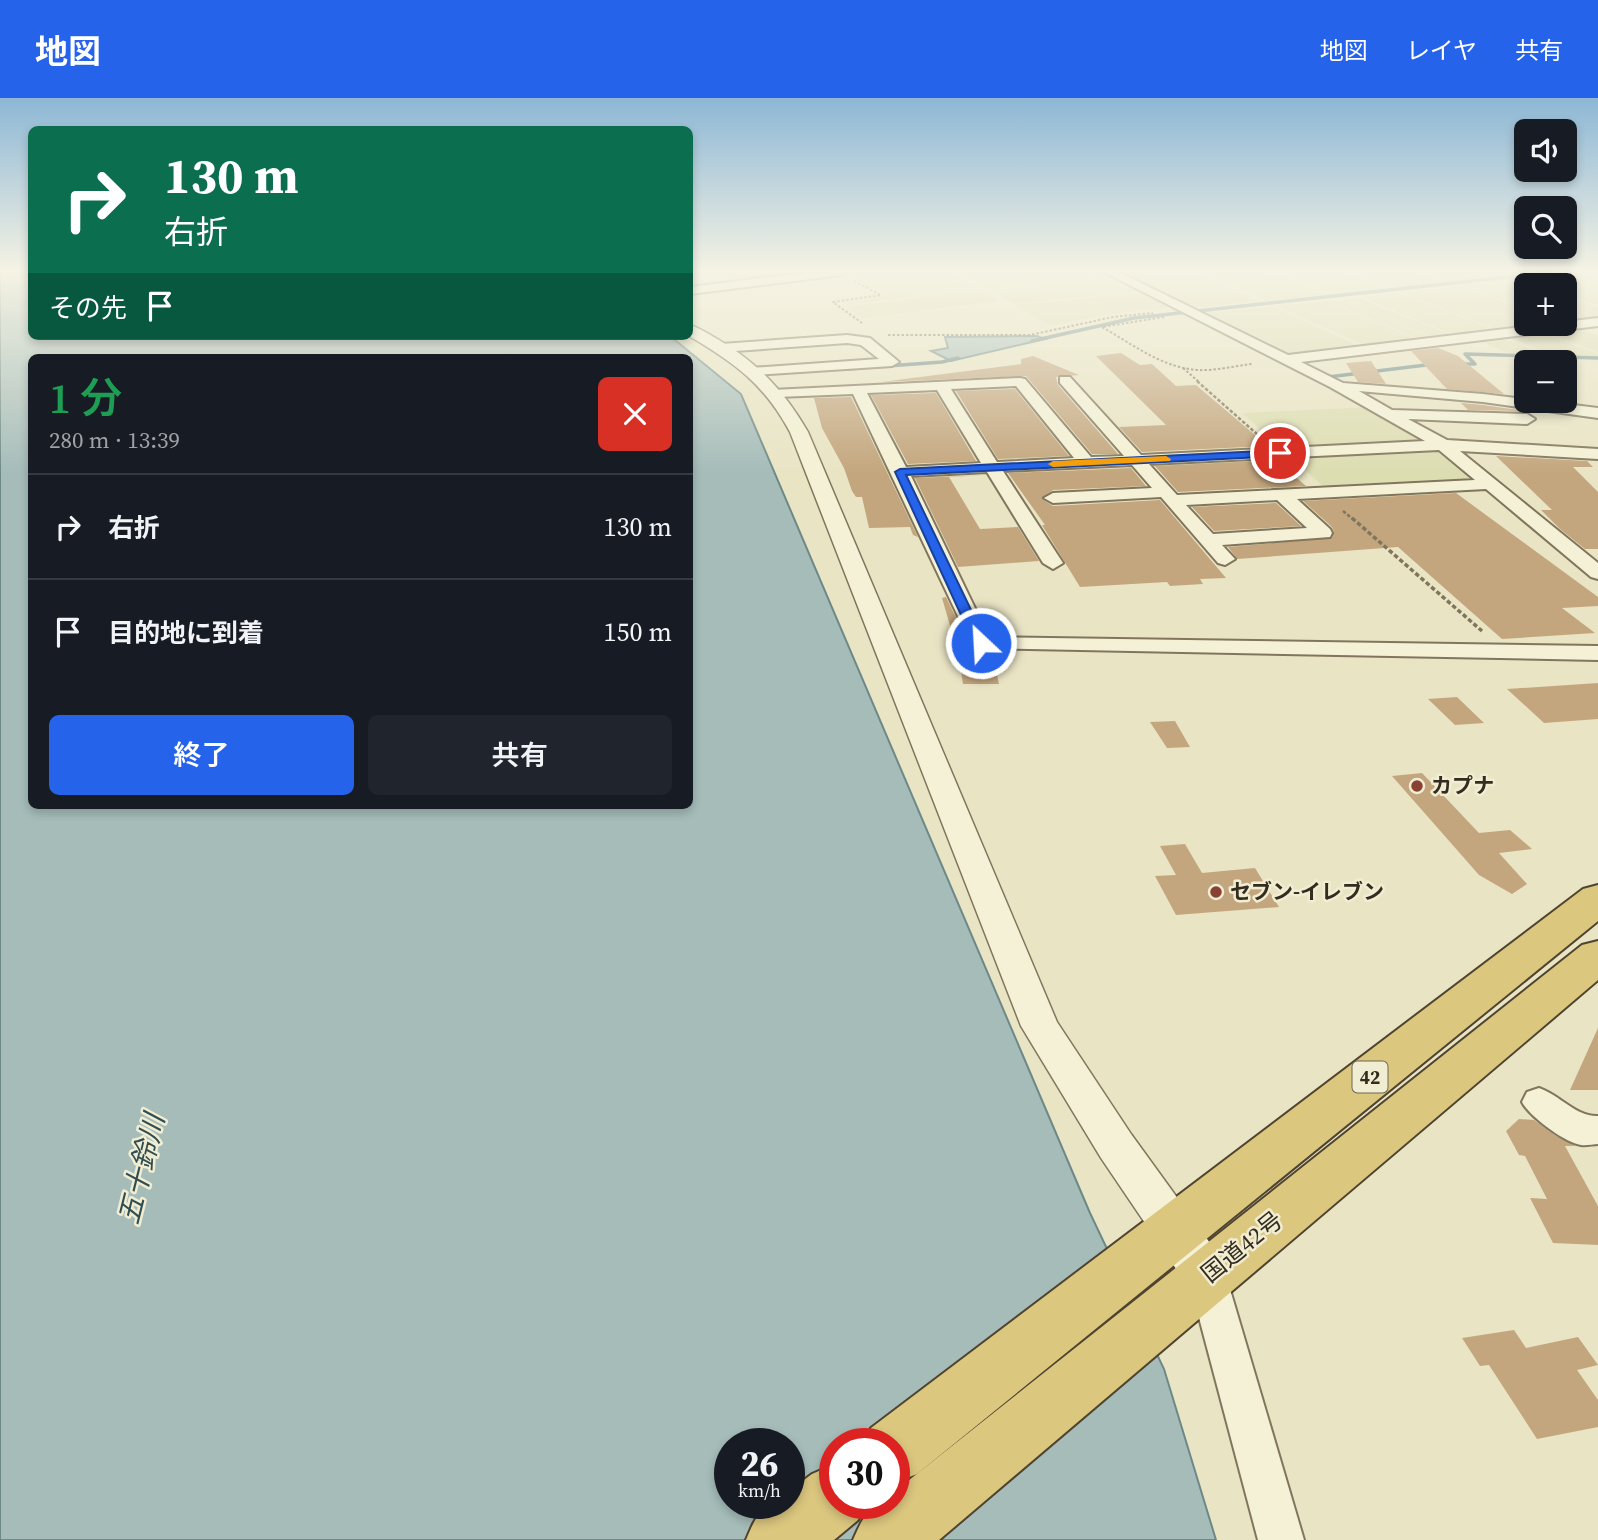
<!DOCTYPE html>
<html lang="ja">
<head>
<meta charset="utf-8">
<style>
	:root { --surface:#171b24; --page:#20242c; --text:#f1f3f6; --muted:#9ea1a6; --line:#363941; --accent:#2563eb }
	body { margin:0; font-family:"Source Serif 4","Noto Sans JP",serif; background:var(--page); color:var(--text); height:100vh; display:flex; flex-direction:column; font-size:26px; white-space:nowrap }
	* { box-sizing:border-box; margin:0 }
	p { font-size:23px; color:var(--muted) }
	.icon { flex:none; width:38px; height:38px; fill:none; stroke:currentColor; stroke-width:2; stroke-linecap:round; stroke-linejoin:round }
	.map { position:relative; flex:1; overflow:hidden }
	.panel { position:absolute; left:28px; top:256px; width:665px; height:455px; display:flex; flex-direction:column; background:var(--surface); border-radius:10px; box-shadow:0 4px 10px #0003 }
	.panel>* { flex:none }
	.banner { position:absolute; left:28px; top:28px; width:665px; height:214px; border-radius:10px; box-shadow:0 4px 10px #0003; background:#0b6e4f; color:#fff; overflow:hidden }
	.buttons { position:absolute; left:1514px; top:21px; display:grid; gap:14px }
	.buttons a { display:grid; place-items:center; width:63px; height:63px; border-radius:10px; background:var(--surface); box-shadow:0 4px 10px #0003; font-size:35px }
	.speed { position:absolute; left:714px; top:1330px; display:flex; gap:14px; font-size:35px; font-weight:700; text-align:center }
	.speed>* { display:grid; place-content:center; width:91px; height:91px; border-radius:50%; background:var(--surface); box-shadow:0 4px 10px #0003; line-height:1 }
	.speed small { font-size:18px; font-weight:400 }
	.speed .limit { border:10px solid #d22; background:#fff; color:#111 }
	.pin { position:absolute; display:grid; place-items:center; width:60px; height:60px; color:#fff; margin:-30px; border:4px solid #fff; border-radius:50%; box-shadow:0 2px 7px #0007 }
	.me { position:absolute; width:77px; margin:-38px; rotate:335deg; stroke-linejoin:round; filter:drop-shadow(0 0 5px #0008) }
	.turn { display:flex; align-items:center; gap:24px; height:147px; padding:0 21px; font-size:32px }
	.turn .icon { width:91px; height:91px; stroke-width:2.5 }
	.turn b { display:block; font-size:49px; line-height:60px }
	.then { display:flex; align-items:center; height:66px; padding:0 21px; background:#0003; gap:14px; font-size:26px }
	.round { display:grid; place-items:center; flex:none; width:74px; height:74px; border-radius:10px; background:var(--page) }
	.headline { display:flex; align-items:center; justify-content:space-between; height:119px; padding:0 21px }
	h1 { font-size:42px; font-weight:600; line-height:52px; color:#1e9e55 }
	.action { display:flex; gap:14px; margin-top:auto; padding:14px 21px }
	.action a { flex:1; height:80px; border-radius:10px; background:var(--accent); color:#fff; font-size:28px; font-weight:600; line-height:80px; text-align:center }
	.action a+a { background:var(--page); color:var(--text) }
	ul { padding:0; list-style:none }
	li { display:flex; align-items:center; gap:21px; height:105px; padding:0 21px; border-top:2px solid var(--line) }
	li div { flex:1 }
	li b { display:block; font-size:26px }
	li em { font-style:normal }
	header { display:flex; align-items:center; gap:42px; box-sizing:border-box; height:98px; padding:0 35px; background:var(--accent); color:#fff }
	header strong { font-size:33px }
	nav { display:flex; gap:38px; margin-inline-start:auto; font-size:24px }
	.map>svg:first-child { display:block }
	.farmland { fill:#ddddb2 }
	.water { fill:#a5bcb9; stroke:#6d8987; stroke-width:2; fill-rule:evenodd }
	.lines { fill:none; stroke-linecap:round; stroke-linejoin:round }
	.stream { stroke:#6d8987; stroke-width:3.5 }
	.building { fill:#c3a67e }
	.minor-casing { stroke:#81765d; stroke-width:4 }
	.tertiary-casing { stroke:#81765d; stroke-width:3 }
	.trunk-casing { stroke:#4f4430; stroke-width:4 }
	.path-far2 { stroke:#81765d; stroke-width:2; stroke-dasharray:2.5 2; stroke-linecap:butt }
	.path-far1 { stroke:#81765d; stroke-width:2.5; stroke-dasharray:3.5 2; stroke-linecap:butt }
	.path { stroke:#81765d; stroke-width:3.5; stroke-dasharray:4.5 2.5; stroke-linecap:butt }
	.minor { fill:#f4f1d6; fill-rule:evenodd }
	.tertiary { fill:#f4f1d6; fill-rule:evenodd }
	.trunk { fill:#dcc77f; fill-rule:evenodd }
	.route { fill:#2563eb; stroke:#184099; stroke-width:2 }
	.slow { fill:#f59e0b }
	.poi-dot { fill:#894133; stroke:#f1edd3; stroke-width:2.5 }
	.labels { text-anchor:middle; stroke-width:5; stroke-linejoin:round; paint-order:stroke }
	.shield { fill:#f1edd3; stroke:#6c6655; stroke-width:2 }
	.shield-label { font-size:19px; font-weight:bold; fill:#332c1f }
	.poi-label { font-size:21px; font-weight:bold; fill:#332c1f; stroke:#f1edd3; text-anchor:start }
	.near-street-label { font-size:24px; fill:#332c1f; stroke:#f1edd3 }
	.near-water-label { font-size:28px; font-style:italic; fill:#304e51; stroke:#f1edd3 }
</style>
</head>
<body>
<header>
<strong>地図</strong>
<nav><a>地図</a><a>レイヤ</a><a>共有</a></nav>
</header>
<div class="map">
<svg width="1598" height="1442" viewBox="0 0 1598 1442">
	<rect width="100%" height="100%" fill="#e9e4c4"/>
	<g class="farmland">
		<polygon points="857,174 951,174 963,181 916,188 964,182 970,187 911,195 971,188 975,190 847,207 843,205 888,197 844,177"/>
		<polygon points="961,174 1102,174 1100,176 1109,178 988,191"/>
		<polygon points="1196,174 1260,203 1190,210 1123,175"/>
		<polygon points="1204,174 1275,174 1329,197 1266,203"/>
		<polygon points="1280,174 1346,174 1388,191 1334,196"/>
		<polygon points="1351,174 1420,174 1448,184 1391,190"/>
		<polygon points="1425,174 1541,174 1451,184"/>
		<polygon points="1575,176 1598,184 1598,207 1565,196 1564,187 1538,187 1522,182"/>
		<polygon points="1113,180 1139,193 1014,206 991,192"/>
		<polygon points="1518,182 1534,187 1526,187 1526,211 1463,188"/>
		<polygon points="1459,188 1526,212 1526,226 1563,226 1505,234 1402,195"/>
		<polygon points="978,191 997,203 863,220 847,209"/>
		<polygon points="1141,195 1172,209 1107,216 1050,228 1016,207"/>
		<polygon points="1399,195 1500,234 1460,239 1361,199"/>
		<polygon points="1564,198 1598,209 1598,223 1565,225"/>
		<polygon points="1358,200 1456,239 1437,241 1341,202"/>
		<polygon points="1339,202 1435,241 1424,243 1328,203"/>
		<polygon points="1325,203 1421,243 1369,249 1277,208"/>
		<polygon points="1272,209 1364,250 1296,258 1208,215"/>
		<polygon points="1578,231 1598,238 1598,254 1544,234"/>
		<polygon points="1542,235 1598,256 1598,259 1545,254 1508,239"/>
		<polygon points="1501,240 1543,256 1509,255 1478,242"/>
		<polygon points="1369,309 1432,346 1283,352 1242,315"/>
		<polygon points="1441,352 1482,384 1325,390 1291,359"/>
	</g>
	<g class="water">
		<path d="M 0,174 L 31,174 L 32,238 L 670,238 L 741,296 L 1090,1115 L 1164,1271 L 1216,1442 L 0,1442 ZM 32,259 L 690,259 L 690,707 L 32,707 ZM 730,1346 L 789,1346 L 789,1405 L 730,1405 ZM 835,1346 L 894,1346 L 894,1405 L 835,1405 Z"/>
		<polygon points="1037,238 1045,241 951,263 931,253 948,250 945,239"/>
	</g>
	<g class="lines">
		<g class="stream">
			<polyline points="1032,243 1134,220 1553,174"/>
			<polyline points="1457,266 1475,266 1465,256 1598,260"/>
			<polyline points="846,271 942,264 958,260"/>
			<polyline points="1322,276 1328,279 1434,266"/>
		</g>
	</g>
	<g class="building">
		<polygon points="1438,250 1458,258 1504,296 1447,291 1411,253"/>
		<polygon points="1121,255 1140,267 1152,266 1176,288 1196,287 1268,348 1142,354 1119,329 1166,327 1096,258"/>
		<polygon points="1033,258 1079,277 1056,279 1058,287 1118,356 1092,356 1026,278 881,284 1021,266 1021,261"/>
		<polygon points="1371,263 1386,286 1358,284 1346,265"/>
		<polygon points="1015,291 1069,358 998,361 956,293"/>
		<polygon points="936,295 976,363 908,366 871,297"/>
		<polygon points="851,299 918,439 913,437 910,429 869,430 862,399 856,399 852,393 844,370 822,330 814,300"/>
		<polygon points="1461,305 1483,307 1525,313 1468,312"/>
		<polygon points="1496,358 1587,363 1593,369 1573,369 1598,394 1598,451 1585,451 1560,431 1541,412 1552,412"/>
		<polygon points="1276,362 1306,388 1178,394 1155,368"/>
		<polygon points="1131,370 1146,388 1053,392 1042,401 1053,408 1160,402 1226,480 1200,481 1203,486 1170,488 1167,484 1080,489 1042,427 1045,427 1008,375"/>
		<polygon points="986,377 949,379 980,431 1018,429 1039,463 958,469 915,380"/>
		<polygon points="1456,395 1598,499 1598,508 1562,510 1595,535 1502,541 1398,449 1237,461 1228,449 1332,440 1334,434 1332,429 1303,403"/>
		<polygon points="1276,405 1301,428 1214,433 1192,409"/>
		<polygon points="946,499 971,551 992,554 999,586 963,586 958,555 942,500"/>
		<polygon points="1598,585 1598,621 1544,625 1507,591"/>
		<polygon points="1457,599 1484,625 1455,627 1428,601"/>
		<polygon points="1175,623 1190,649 1167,650 1150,624"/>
		<polygon points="1422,675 1479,735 1510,732 1532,751 1499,755 1527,786 1512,796 1479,777 1392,678"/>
		<polygon points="1185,746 1202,775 1255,770 1279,809 1176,817 1155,778 1176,777 1160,748"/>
		<polygon points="1598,930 1598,992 1570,992"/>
		<polygon points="1519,1021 1534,1022 1556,1038 1575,1048 1565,1048 1598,1108 1598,1147 1553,1145 1530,1100 1547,1101 1525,1058 1519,1057 1506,1033"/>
		<polygon points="1514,1232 1526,1250 1578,1239 1598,1267 1577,1272 1598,1302 1598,1329 1537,1341 1489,1267 1480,1268 1462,1240"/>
	</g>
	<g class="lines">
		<g class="minor-casing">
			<g id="minor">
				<polygon points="810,174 846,174 841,177 690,196 690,189"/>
				<path d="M 1104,174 L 1119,174 L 1288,257 L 1598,220 L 1598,228 L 1301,264 L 1343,285 L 1483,296 L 1598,310 L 1598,320 L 1483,304 L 1359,293 L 1392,312 L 1527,316 L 1535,321 L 1527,326 L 1408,321 L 1447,342 L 1598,351 L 1598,361 L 1460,353 L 1598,465 L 1598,481 L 1591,479 L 1486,391 L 1297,401 L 1330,431 L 1332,435 L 1330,439 L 1222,447 L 1235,461 L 1225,467 L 1218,465 L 1161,399 L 1053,405 L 1044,400 L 1053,395 L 1152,390 L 1132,367 L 1003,373 L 1063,465 L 1053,471 L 1043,465 L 987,374 L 911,378 L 989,539 L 1598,548 L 1598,562 L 973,550 L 853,296 L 777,299 L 770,295 L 772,292 L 1020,280 L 1025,281 L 1091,359 L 1124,358 L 1060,285 L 1060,279 L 1070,279 L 1141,357 L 1425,343 L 1330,289 ZM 1016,288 L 1074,360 L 997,364 L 951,291 ZM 937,292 L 981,365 L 906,369 L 867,295 ZM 1439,352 L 1475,382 L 1177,397 L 1149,366 ZM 1277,402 L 1307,430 L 1213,436 L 1186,407 Z"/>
				<polygon points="847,237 870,240 899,264 892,268 755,277 748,273 750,270 879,261 861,247 847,245 721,254 714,250 721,246"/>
				<path d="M 1539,990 C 1560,997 1576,1019 1598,1018 L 1598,1046 C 1593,1046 1586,1048 1581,1047 C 1565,1045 1529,1018 1522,1004 L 1527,994 Z"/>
				<polygon points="1207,1160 1221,1166 1226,1178 1304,1442 1258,1442 1188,1178 1193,1166"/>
			</g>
		</g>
		<g class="tertiary-casing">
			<path id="tertiary" d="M 690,227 C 700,230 710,237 719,242 C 759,266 785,294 808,334 L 1057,924 L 1131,1036 L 1223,1163 L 1230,1178 L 1223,1193 L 1207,1199 L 1191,1193 L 1101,1060 L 1021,928 L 790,334 C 764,286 735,265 689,238 Z"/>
		</g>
		<g class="trunk-casing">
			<g id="trunk">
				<polygon points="1598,787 1598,823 917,1376 894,1385 894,1346 865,1346 871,1330 1583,791"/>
				<path d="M 1598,843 L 1598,882 L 939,1442 L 853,1442 C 862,1421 869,1405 894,1405 L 894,1394 L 1582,847 Z"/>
				<path d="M 835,1366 L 835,1405 L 865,1405 L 858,1422 L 834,1442 L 746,1442 C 756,1418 761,1405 789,1405 L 789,1393 L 812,1376 Z"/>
			</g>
		</g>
		<g class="path-far2">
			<polyline points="854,183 881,197 833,204 862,225"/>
			<path d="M 1164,219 L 1102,229 C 1132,246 1161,269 1197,272 C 1215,273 1234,268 1252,266"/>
			<polyline points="888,237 1030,237 1113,219 1153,215"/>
			<polyline points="1183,270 1199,284"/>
		</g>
		<g class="path-far1">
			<polyline points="1197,283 1258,337"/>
			<polyline points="1343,413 1354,422"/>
		</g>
		<polyline class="path" points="1352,420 1482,533"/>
		<use href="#minor" class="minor"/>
		<use href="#tertiary" class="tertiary"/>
		<use href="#trunk" class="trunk"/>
	</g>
	<linearGradient id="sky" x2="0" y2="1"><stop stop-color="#8db7d5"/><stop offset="0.46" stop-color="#f5f3e4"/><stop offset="1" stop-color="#f5f3e4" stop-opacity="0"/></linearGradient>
	<rect width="1598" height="376" fill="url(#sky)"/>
	<polygon class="route" points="1280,352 1283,353 1283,358 906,377 987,545 981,549 974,545 895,374 900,371"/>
	<polygon class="slow" points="1166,358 1171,361 1170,363 1053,369 1048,366 1053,363"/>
	<g class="poi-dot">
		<circle cx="1417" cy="688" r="7"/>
		<circle cx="1216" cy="794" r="7"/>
	</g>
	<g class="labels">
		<rect class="shield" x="1352.5" y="963.5" width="35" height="31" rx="5"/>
		<g class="shield-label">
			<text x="1370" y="986">42</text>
		</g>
		<g class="poi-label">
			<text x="1431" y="695">カプナ</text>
			<text x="1230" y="801">セブン-イレブン</text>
		</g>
		<g class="near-street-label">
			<text transform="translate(1242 1149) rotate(-39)" y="8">国道42号</text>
		</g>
		<g class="near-water-label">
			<text transform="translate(141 1071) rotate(-76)" y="10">五十鈴川</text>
		</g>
	</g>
</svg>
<div class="buttons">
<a><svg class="icon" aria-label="sound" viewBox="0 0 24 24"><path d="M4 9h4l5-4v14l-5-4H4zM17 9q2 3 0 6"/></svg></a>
<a><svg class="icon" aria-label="search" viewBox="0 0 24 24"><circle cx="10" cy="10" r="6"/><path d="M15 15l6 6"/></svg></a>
<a>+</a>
<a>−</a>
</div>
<div class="speed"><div>26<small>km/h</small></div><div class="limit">30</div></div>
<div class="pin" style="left:1280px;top:355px;background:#d93025"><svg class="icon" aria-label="arrive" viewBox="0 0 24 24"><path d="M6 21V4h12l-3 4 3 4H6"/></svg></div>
<svg class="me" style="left:981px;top:545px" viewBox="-20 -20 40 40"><circle r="17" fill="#2563eb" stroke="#fff" stroke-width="3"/><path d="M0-11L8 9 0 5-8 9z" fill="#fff"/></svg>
<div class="banner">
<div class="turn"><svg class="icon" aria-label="right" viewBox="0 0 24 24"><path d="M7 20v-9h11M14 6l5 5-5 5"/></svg><div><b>130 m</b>右折</div></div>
<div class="then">その先<svg class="icon" aria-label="arrive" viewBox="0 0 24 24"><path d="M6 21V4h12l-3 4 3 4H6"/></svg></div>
</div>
<section class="panel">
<div class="headline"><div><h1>1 分</h1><p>280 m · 13:39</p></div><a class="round" style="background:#d93025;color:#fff"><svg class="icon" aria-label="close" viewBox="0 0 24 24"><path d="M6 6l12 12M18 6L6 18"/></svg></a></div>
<ul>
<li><svg class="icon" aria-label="right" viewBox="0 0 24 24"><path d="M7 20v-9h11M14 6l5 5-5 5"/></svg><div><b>右折</b></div><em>130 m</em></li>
<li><svg class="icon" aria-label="arrive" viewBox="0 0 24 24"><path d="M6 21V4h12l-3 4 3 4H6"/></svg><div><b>目的地に到着</b></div><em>150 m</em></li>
</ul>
<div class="action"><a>終了</a><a>共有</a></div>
</section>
</div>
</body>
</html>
